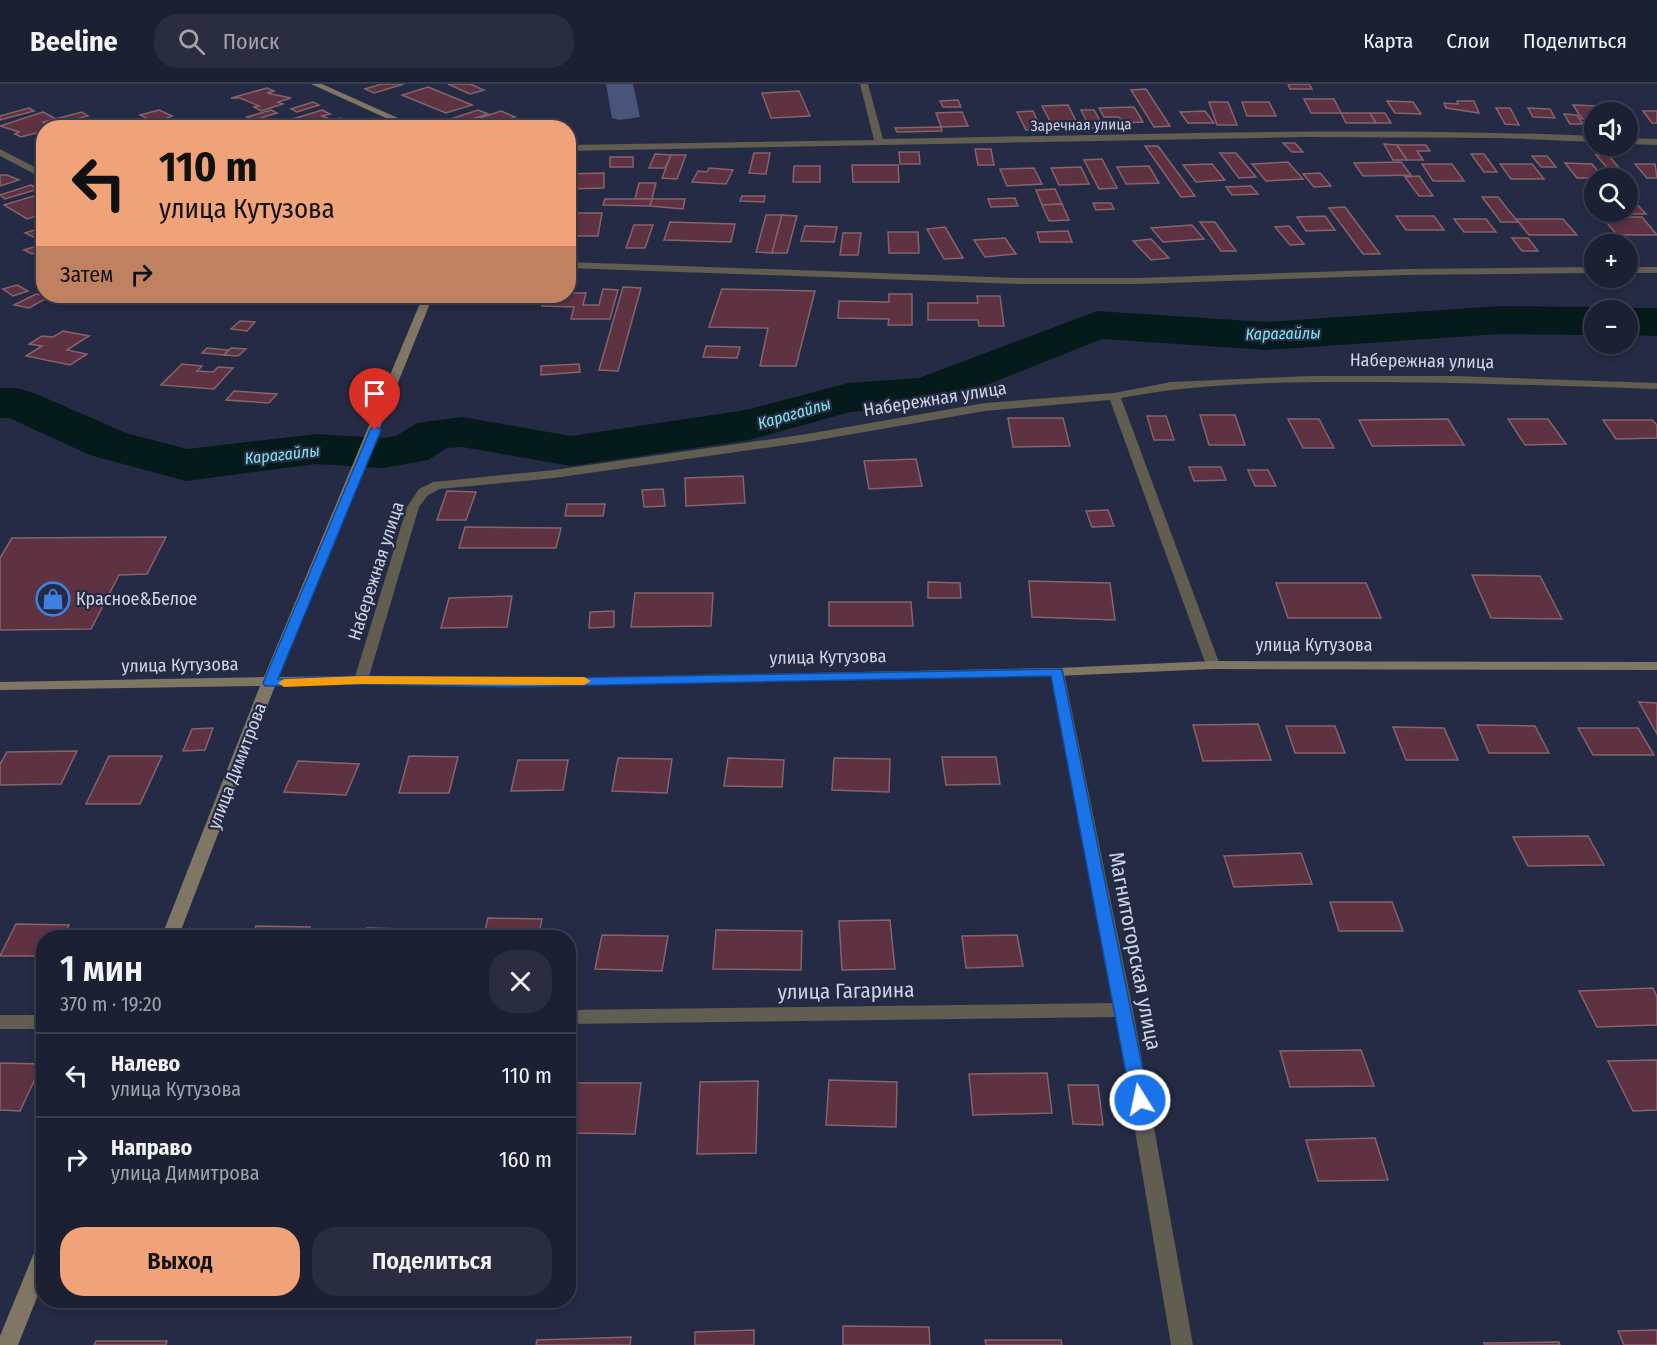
<!DOCTYPE html>
<html lang="ru">
<head>
<meta charset="utf-8">
<style>
	:root { --surface:#1c2033; --page:#292d3f; --text:#f1f3f6; --muted:#a0a3ac; --line:#3a3e4e; --accent:#f0a279 }
	body { margin:0; font-family:"Fira Sans Condensed",sans-serif; background:var(--page); color:var(--text); height:100vh; display:flex; flex-direction:column; font-size:22px; white-space:nowrap }
	* { box-sizing:border-box; margin:0 }
	p { font-size:20px; color:var(--muted) }
	.icon { flex:none; width:33px; height:33px; fill:none; stroke:currentColor; stroke-width:2; stroke-linecap:round; stroke-linejoin:round }
	.map { position:relative; flex:1; overflow:hidden }
	.sheet { position:absolute; left:36px; top:846px; width:540px; height:378px; display:flex; flex-direction:column; background:var(--surface); border-radius:24px; box-shadow:0 3px 9px #0003,0 0 0 2px var(--line) }
	.sheet>* { flex:none }
	.top-card { position:absolute; left:36px; top:36px; width:540px; height:183px; border-radius:24px; box-shadow:0 3px 9px #0003,0 0 0 2px var(--line); background:#f0a279; color:#111; overflow:hidden }
	.fabs { position:absolute; left:1584px; top:18px; display:grid; gap:12px }
	.fabs a { display:grid; place-items:center; width:54px; height:54px; border-radius:50%; background:var(--surface); box-shadow:0 3px 9px #0003,0 0 0 2px var(--line); font-size:30px }
	.pin { position:absolute; display:grid; place-items:center; width:51px; height:51px; color:#fff; margin:-62px -26px; border-radius:50% 50% 50% 0; rotate:-45deg; box-shadow:0 0 6px #0007 }
	.pin .icon { rotate:45deg }
	.me { position:absolute; width:66px; margin:-33px; rotate:350deg; stroke-linejoin:round; filter:drop-shadow(0 0 4px #0008) }
	.turn { display:flex; align-items:center; gap:21px; height:126px; padding:0 24px; font-size:27px }
	.turn .icon { width:78px; height:78px; stroke-width:2.5 }
	.turn b { display:block; font-size:42px; line-height:51px }
	.then { display:flex; align-items:center; height:57px; padding:0 24px; background:#0003; gap:12px; font-size:22px }
	.round { display:grid; place-items:center; flex:none; width:63px; height:63px; border-radius:24px; background:var(--page) }
	.headline { display:flex; align-items:center; justify-content:space-between; height:102px; padding:0 24px }
	h1 { font-size:36px; font-weight:600; line-height:45px }
	.button { display:flex; gap:12px; margin-top:auto; padding:12px 24px }
	.button a { flex:1; height:69px; border-radius:24px; background:var(--accent); color:#111; font-size:24px; font-weight:600; line-height:69px; text-align:center }
	.button a+a { background:var(--page); color:var(--text) }
	ul { padding:0; list-style:none }
	li { display:flex; align-items:center; gap:18px; height:84px; padding:0 24px; border-top:2px solid var(--line) }
	li div { flex:1 }
	li b { display:block; font-size:22px }
	li em { font-style:normal }
	header { display:flex; align-items:center; gap:36px; box-sizing:border-box; height:84px; padding:0 30px; background:var(--surface); border-bottom:2px solid var(--line) }
	header strong { font-size:28px }
	nav { display:flex; gap:33px; margin-inline-start:auto; font-size:21px }
	.search { width:420px; height:54px; background:var(--page); display:flex; align-items:center; gap:15px; box-sizing:border-box; padding:0 21px; border-radius:24px; color:var(--muted); font-size:22px }
	.map>svg:first-child { display:block }
	.green { fill:#49547a }
	.lines { fill:none; stroke-linecap:round; stroke-linejoin:round }
	.river { fill:#051a1a; fill-rule:evenodd }
	.building { fill:#5e3241; stroke:#85636d; stroke-width:1.5 }
	.minor { fill:#615d50; fill-rule:evenodd }
	.secondary { fill:#7f7763; fill-rule:evenodd }
	.route { fill:#1a73e8; stroke:#114b97; stroke-width:1.5 }
	.slow { fill:#f59e0b }
	.labels { text-anchor:middle; stroke-width:4.5; stroke-linejoin:round; paint-order:stroke }
	.far-street-label { font-size:15px; fill:#cfd4e5; stroke:#252b44 }
	.far-water-label { font-size:16px; font-style:italic; fill:#7fe7ea; stroke:#252b44 }
	.street-label { font-size:18px; fill:#cfd4e5; stroke:#252b44 }
	.poi-label { font-size:18px; fill:#cfd4e5; stroke:#252b44; text-anchor:start }
	.near-street-label { font-size:21px; fill:#cfd4e5; stroke:#252b44 }
</style>
</head>
<body>
<header>
<strong>Beeline</strong>
<div class="search"><svg class="icon" aria-label="search" viewBox="0 0 24 24"><circle cx="10" cy="10" r="6"/><path d="M15 15l6 6"/></svg>Поиск</div>
<nav><a>Карта</a><a>Слои</a><a>Поделиться</a></nav>
</header>
<div class="map">
<svg width="1657" height="1261" viewBox="0 0 1657 1261">
	<rect width="100%" height="100%" fill="#252b44"/>
	<polygon class="green" points="606,0 633,0 640,33 619,36 612,34"/>
	<g class="lines">
		<g class="river">
			<polygon points="1500,222 1594,223 1606,226 1594,226 1594,251 1500,250 1266,266 1102,255 944,318 927,323 850,328 749,356 571,382 462,363 447,364 428,376 383,384 316,380 186,397 90,371 9,334 0,334 0,304 17,304 34,309 126,349 187,365 316,350 383,354 396,352 417,339 462,333 571,352 746,326 848,299 919,294 1097,227 1266,238"/>
			<polygon points="1628,224 1657,224 1657,252 1628,251 1628,226 1619,226"/>
		</g>
	</g>
	<g class="building">
		<polygon points="382,0 404,0 374,9 365,5"/>
		<polygon points="448,0 470,0 484,6 470,10"/>
		<polygon points="1288,0 1309,0 1312,5 1290,5"/>
		<polygon points="428,3 472,21 446,29 402,11"/>
		<polygon points="267,4 274,7 267,9 291,14 278,18 283,20 261,27 254,23 259,22 240,14 231,14"/>
		<polygon points="1146,5 1170,42 1154,43 1131,6"/>
		<polygon points="799,7 810,32 771,34 762,9"/>
		<polygon points="1304,15 1334,15 1341,29 1311,29"/>
		<polygon points="958,16 961,23 943,23 940,17"/>
		<polygon points="1387,17 1413,18 1421,30 1395,29"/>
		<polygon points="1457,17 1474,17 1479,29 1446,24 1444,19 1458,20"/>
		<polygon points="313,18 319,21 297,28 291,25"/>
		<polygon points="1209,18 1228,18 1237,41 1217,41"/>
		<polygon points="1242,18 1269,18 1276,32 1247,32"/>
		<polygon points="1068,21 1078,41 1052,41 1042,22"/>
		<polygon points="1573,21 1622,23 1626,28 1594,28 1594,35 1582,35"/>
		<polygon points="1134,23 1143,38 1123,39 1119,33 1104,33 1099,24"/>
		<polygon points="29,24 34,27 0,36 0,32"/>
		<polygon points="1496,24 1510,24 1519,41 1505,40"/>
		<polygon points="1528,24 1550,25 1555,34 1533,33"/>
		<polygon points="159,26 172,32 167,34 177,39 163,42 140,31"/>
		<polygon points="271,26 277,29 254,36 247,33"/>
		<polygon points="322,26 330,30 322,32 332,36 341,34 351,38 333,44 313,44 293,35"/>
		<polygon points="478,26 488,30 453,41 444,37"/>
		<polygon points="1081,26 1094,26 1104,44 1090,44"/>
		<polygon points="501,27 515,33 509,35 518,38 510,41 517,44 481,44 467,38"/>
		<polygon points="1033,27 1041,45 1026,46 1017,28"/>
		<polygon points="1205,27 1214,39 1188,39 1180,28"/>
		<polygon points="1643,27 1657,27 1657,39 1652,39"/>
		<polygon points="43,28 56,35 43,38 53,44 44,44 44,47 21,53 15,50 19,48 0,42"/>
		<polygon points="82,28 88,32 60,39 55,35"/>
		<polygon points="962,28 968,42 941,43 936,29"/>
		<polygon points="1341,29 1370,29 1376,39 1346,39"/>
		<polygon points="1370,29 1385,29 1391,39 1376,39"/>
		<polygon points="1564,30 1577,31 1583,40 1570,40"/>
		<polygon points="186,37 198,39 208,44 183,44 175,40"/>
		<polygon points="941,43 942,47 897,48 895,44"/>
		<polygon points="1283,59 1295,59 1303,68 1292,68"/>
		<polygon points="1384,60 1397,61 1407,76 1393,76"/>
		<polygon points="1397,61 1426,61 1430,67 1417,67 1423,76 1407,76"/>
		<polygon points="1145,62 1158,62 1195,112 1181,113"/>
		<polygon points="975,65 991,65 994,81 978,81"/>
		<polygon points="899,68 919,68 920,80 900,80"/>
		<polygon points="754,69 770,69 766,90 749,89"/>
		<polygon points="1220,69 1236,69 1256,93 1239,94"/>
		<polygon points="655,70 671,71 665,84 649,84"/>
		<polygon points="1471,70 1484,70 1497,88 1484,88"/>
		<polygon points="671,71 686,71 677,95 662,94"/>
		<polygon points="1596,71 1608,71 1629,95 1616,94"/>
		<polygon points="1532,72 1547,72 1556,83 1541,83"/>
		<rect x="610" y="73" width="23" height="10"/>
		<polygon points="1102,75 1117,104 1099,105 1084,76"/>
		<polygon points="1288,78 1303,95 1266,97 1252,80"/>
		<polygon points="1401,78 1411,91 1363,92 1354,79"/>
		<polygon points="1565,79 1592,80 1604,94 1577,94"/>
		<polygon points="1212,80 1225,96 1196,98 1183,81"/>
		<polygon points="1422,80 1452,80 1464,97 1433,97"/>
		<polygon points="1500,80 1532,80 1544,95 1511,95"/>
		<polygon points="1635,80 1655,80 1657,94 1647,94"/>
		<polygon points="852,81 898,81 899,98 853,98"/>
		<polygon points="794,82 820,82 820,98 793,98"/>
		<polygon points="1149,82 1159,99 1126,100 1117,83"/>
		<polygon points="1081,83 1089,100 1059,101 1051,84"/>
		<polygon points="709,84 733,86 726,100 692,98 698,87 707,88"/>
		<polygon points="1034,84 1042,100 1007,102 1000,85"/>
		<polygon points="604,89 604,104 568,105 568,90"/>
		<polygon points="1320,89 1331,102 1314,103 1303,90"/>
		<polygon points="0,91 7,91 19,96 0,102"/>
		<polygon points="1419,92 1433,112 1419,112 1405,93"/>
		<polygon points="639,99 656,99 652,115 635,115"/>
		<polygon points="31,101 38,105 5,115 0,111"/>
		<polygon points="1251,102 1258,110 1232,111 1226,103"/>
		<polygon points="1055,105 1062,120 1042,121 1036,106"/>
		<polygon points="40,110 44,113 44,130 27,135 4,121"/>
		<polygon points="742,112 765,112 764,118 740,117"/>
		<polygon points="1482,113 1498,113 1518,138 1501,138"/>
		<polygon points="1015,114 1018,122 991,123 988,115"/>
		<polygon points="1628,114 1631,114 1646,130 1632,130 1628,125"/>
		<polygon points="605,115 652,115 650,122 603,121"/>
		<polygon points="652,115 685,115 683,125 650,122"/>
		<polygon points="1093,119 1111,119 1114,125 1096,126"/>
		<polygon points="1062,120 1069,136 1049,137 1042,121"/>
		<polygon points="1345,123 1380,170 1363,170 1329,124"/>
		<polygon points="568,129 602,129 598,152 568,152"/>
		<polygon points="766,131 782,131 772,169 756,168"/>
		<polygon points="782,131 797,132 787,169 772,169"/>
		<polygon points="1325,132 1335,146 1306,147 1297,133"/>
		<polygon points="1396,132 1434,132 1444,146 1406,146"/>
		<polygon points="1602,133 1642,133 1657,151 1617,151"/>
		<polygon points="1454,135 1486,135 1496,148 1464,148"/>
		<polygon points="1516,135 1563,135 1577,151 1529,151"/>
		<polygon points="670,138 735,140 731,158 664,156"/>
		<polygon points="1200,138 1215,138 1236,167 1221,167"/>
		<polygon points="634,141 653,141 645,164 626,164"/>
		<polygon points="1192,141 1204,155 1163,158 1151,144"/>
		<polygon points="805,142 837,143 834,158 801,157"/>
		<polygon points="1289,142 1304,160 1290,161 1275,143"/>
		<polygon points="44,143 44,150 33,153 25,149"/>
		<polygon points="945,143 963,174 944,175 927,145"/>
		<polygon points="1068,147 1072,158 1040,158 1037,148"/>
		<polygon points="888,148 918,148 919,169 889,169"/>
		<polygon points="843,149 861,149 858,171 840,171"/>
		<polygon points="1005,154 1016,170 985,173 974,156"/>
		<polygon points="1512,154 1528,154 1538,167 1522,167"/>
		<polygon points="1151,155 1169,174 1151,176 1133,157"/>
		<polygon points="44,160 44,167 32,170 24,166"/>
		<polygon points="17,201 28,207 13,212 3,205"/>
		<polygon points="623,203 641,204 618,287 599,286"/>
		<polygon points="603,205 618,206 610,235 571,235 574,223 542,222 545,212 568,212 568,209 586,209 583,221 599,221"/>
		<polygon points="722,205 815,207 796,282 760,282 768,244 709,243"/>
		<polygon points="36,210 49,213 29,224 14,221"/>
		<polygon points="889,210 912,210 912,241 888,241 889,235 838,234 839,217 889,218"/>
		<polygon points="104,212 132,215 126,220 97,218"/>
		<polygon points="977,212 1000,212 1004,242 979,242 978,236 928,236 928,219 978,219"/>
		<polygon points="240,237 255,238 247,247 231,245"/>
		<polygon points="63,247 89,252 67,266 87,270 70,281 26,272 42,262 29,260 42,252 53,253"/>
		<polygon points="706,262 740,263 737,274 703,273"/>
		<polygon points="207,264 228,266 224,271 202,269"/>
		<polygon points="231,264 246,265 238,272 224,271"/>
		<polygon points="182,280 202,282 197,287 213,288 218,283 233,284 214,305 161,301"/>
		<polygon points="579,280 580,288 541,291 541,282"/>
		<polygon points="234,307 277,310 269,319 226,316"/>
		<polygon points="1200,331 1235,331 1245,361 1209,361"/>
		<polygon points="1147,332 1166,332 1174,356 1154,356"/>
		<polygon points="1008,334 1063,334 1070,362 1013,363"/>
		<polygon points="1288,335 1319,335 1334,364 1303,364"/>
		<polygon points="1448,335 1464,361 1372,362 1359,336"/>
		<polygon points="1508,335 1548,335 1566,360 1525,361"/>
		<polygon points="1603,336 1652,336 1657,341 1657,354 1616,355"/>
		<polygon points="916,375 922,402 869,405 864,377"/>
		<polygon points="1189,383 1221,383 1226,396 1194,397"/>
		<polygon points="1248,386 1268,386 1276,402 1255,402"/>
		<polygon points="743,392 745,419 686,422 685,394"/>
		<polygon points="663,405 665,422 644,423 642,406"/>
		<polygon points="447,407 476,408 466,436 437,436"/>
		<polygon points="567,420 605,420 603,432 565,432"/>
		<polygon points="1108,426 1114,442 1092,443 1086,427"/>
		<polygon points="465,443 561,444 556,464 459,464"/>
		<polygon points="166,453 147,490 119,491 91,545 0,546 0,474 12,454"/>
		<polygon points="1472,491 1540,492 1562,535 1491,534"/>
		<polygon points="1029,497 1110,499 1115,536 1032,533"/>
		<polygon points="928,498 960,499 961,514 928,514"/>
		<polygon points="1276,499 1366,499 1381,534 1288,534"/>
		<polygon points="635,509 713,509 711,542 631,543"/>
		<polygon points="512,512 507,543 441,544 449,514"/>
		<polygon points="829,518 911,518 913,542 829,542"/>
		<polygon points="614,527 614,543 589,544 590,528"/>
		<polygon points="1639,618 1657,619 1657,650"/>
		<polygon points="1258,640 1271,676 1203,677 1193,641"/>
		<polygon points="1477,641 1535,642 1549,669 1489,669"/>
		<polygon points="1286,642 1335,642 1345,669 1295,669"/>
		<polygon points="1393,643 1444,644 1458,676 1406,676"/>
		<polygon points="213,644 205,666 183,667 192,645"/>
		<polygon points="1578,644 1638,644 1654,671 1593,671"/>
		<polygon points="77,667 61,700 0,701 0,680 7,668"/>
		<polygon points="109,672 162,672 140,720 86,720"/>
		<polygon points="409,672 458,673 449,709 399,709"/>
		<polygon points="942,673 996,673 1000,700 946,701"/>
		<polygon points="618,674 672,675 667,709 612,707"/>
		<polygon points="728,674 784,676 782,703 724,702"/>
		<polygon points="834,674 890,675 889,708 832,706"/>
		<polygon points="518,676 568,676 563,706 511,707"/>
		<polygon points="298,677 359,680 346,711 284,708"/>
		<polygon points="1588,752 1604,781 1528,782 1513,753"/>
		<polygon points="1301,769 1312,800 1234,803 1224,772"/>
		<polygon points="1330,818 1392,818 1403,847 1339,847"/>
		<polygon points="488,834 542,835 538,854 483,854"/>
		<polygon points="890,836 895,885 842,886 839,837"/>
		<polygon points="16,840 69,841 63,854 44,854 44,872 0,872"/>
		<polygon points="256,842 310,843 306,854 251,854"/>
		<polygon points="367,844 435,846 433,854 363,854"/>
		<polygon points="716,846 802,847 801,886 713,885"/>
		<polygon points="602,851 668,852 662,887 595,885"/>
		<polygon points="1017,851 1023,882 966,884 962,852"/>
		<polygon points="1653,904 1657,913 1657,941 1597,943 1579,907"/>
		<polygon points="1361,966 1374,1002 1290,1003 1280,967"/>
		<polygon points="1657,976 1657,1026 1633,1027 1608,977"/>
		<polygon points="0,979 42,980 20,1027 0,1026"/>
		<polygon points="1047,989 1052,1029 973,1031 969,990"/>
		<polygon points="829,996 897,998 896,1043 826,1041"/>
		<polygon points="758,997 756,1069 697,1070 700,998"/>
		<polygon points="577,999 641,999 635,1050 570,1049"/>
		<polygon points="1068,1001 1098,1001 1103,1041 1073,1040"/>
		<polygon points="1375,1054 1388,1096 1318,1097 1306,1056"/>
		<polygon points="843,1242 929,1243 930,1261 843,1261"/>
		<polygon points="754,1246 754,1261 695,1261 695,1248"/>
		<polygon points="1657,1246 1657,1261 1624,1261 1618,1247"/>
		<polygon points="631,1253 630,1261 536,1261 537,1256"/>
		<polygon points="985,1256 1061,1256 1062,1261 986,1261"/>
		<polygon points="96,1257 167,1257 166,1261 94,1261"/>
		<polygon points="1559,1258 1560,1261 1485,1261 1484,1259"/>
	</g>
	<g class="lines">
		<g class="minor">
			<path d="M 860,0 L 868,0 L 883,55 C 1120,51 1357,42 1594,52 L 1594,58 L 1502,54 L 1305,53 L 568,67 L 568,61 L 874,56 Z"/>
			<polygon points="1628,54 1657,55 1657,61 1628,60"/>
			<polygon points="0,65 44,88 44,95 0,72"/>
			<polygon points="568,178 1020,194 1137,194 1406,185 1594,183 1594,189 1406,191 1137,200 1020,200 568,184"/>
			<rect x="1628" y="183" width="29" height="6"/>
			<path d="M 1309,292 L 1454,292 L 1657,299 L 1657,305 C 1557,302 1457,298 1356,298 C 1278,298 1198,299 1121,314 L 1220,581 L 1213,585 L 1206,581 L 1110,316 L 985,327 L 807,358 L 554,394 L 440,405 L 428,411 L 419,423 L 368,596 L 361,600 L 354,596 L 407,423 L 419,405 L 433,398 L 554,386 L 807,350 L 985,319 L 1114,309 L 1171,298 Z"/>
			<polygon points="1057,584 1064,588 1133,926 1193,1261 1171,1261 1116,933 568,940 568,926 1114,919 1050,588"/>
			<rect x="0" y="931" width="44" height="14"/>
		</g>
		<g class="secondary">
			<polygon points="311,0 322,0 420,44 408,44"/>
			<polygon points="423,212 433,212 279,593 361,592 507,595 1057,584 1213,577 1657,578 1657,586 1213,585 1057,592 507,603 361,600 275,602 178,854 161,854 260,602 0,606 0,598 264,593"/>
			<polygon points="44,1160 44,1196 18,1261 0,1261 0,1252 34,1169 37,1163"/>
		</g>
	</g>
	<polygon class="route" points="375,342 381,346 278,595 361,592 507,595 1062,585 1149,1016 1146,1020 1134,1020 1131,1016 1051,592 507,603 361,600 265,602 263,599 370,346"/>
	<polygon class="slow" points="361,592 584,593 591,597 584,601 361,600 284,603 278,599 284,595"/>
	<defs>
		<g id="shop-ring" transform="scale(1.725)"><circle r="9.5" fill="#252b44" stroke="#3f7fe0" stroke-width="1.5"/><path d="M-5-2.5h2.3a2.7 3.5 0 0 1 5.4 0H5L5.5 6h-11ZM-1.5-2.5h3a1.5 2.3 0 0 0-3 0Z" fill="#3f7fe0"/></g>
	</defs>
	<g fill-rule="evenodd">
		<use href="#shop-ring" x="53" y="515"/>
	</g>
	<g class="labels">
		<g class="far-street-label">
			<text transform="translate(1081 41) rotate(-1)" y="5">Заречная улица</text>
		</g>
		<g class="far-water-label">
			<text transform="translate(1283 249) rotate(-1)" y="6">Карагайлы</text>
			<text transform="translate(794 329) rotate(-16)" y="6">Карагайлы</text>
			<text transform="translate(282 370) rotate(-6)" y="6">Карагайлы</text>
		</g>
		<g class="street-label">
			<text transform="translate(1422 277) rotate(1)" y="6">Набережная улица</text>
			<text transform="translate(935 315) rotate(-9)" y="6">Набережная улица</text>
			<text transform="translate(376 487) rotate(-72)" y="6">Набережная улица</text>
			<text x="1314" y="567">улица Кутузова</text>
			<text transform="translate(828 573) rotate(-1)" y="6">улица Кутузова</text>
			<text transform="translate(180 581) rotate(-1)" y="6">улица Кутузова</text>
			<text transform="translate(237 682) rotate(-69)" y="6">улица Димитрова</text>
		</g>
		<g class="poi-label">
			<text x="76" y="521">Красное&amp;Белое</text>
		</g>
		<g class="near-street-label">
			<text transform="translate(1135 867) rotate(79)" y="7">Магнитогорская улица</text>
			<text transform="translate(846 907) rotate(-1)" y="7">улица Гагарина</text>
		</g>
	</g>
</svg>
<div class="fabs">
<a><svg class="icon" aria-label="sound" viewBox="0 0 24 24"><path d="M4 9h4l5-4v14l-5-4H4zM17 9q2 3 0 6"/></svg></a>
<a><svg class="icon" aria-label="search" viewBox="0 0 24 24"><circle cx="10" cy="10" r="6"/><path d="M15 15l6 6"/></svg></a>
<a>+</a>
<a>−</a>
</div>
<div class="pin" style="left:375px;top:346px;background:#d93025"><svg class="icon" aria-label="arrive" viewBox="0 0 24 24"><path d="M6 21V4h12l-3 4 3 4H6"/></svg></div>
<svg class="me" style="left:1140px;top:1016px" viewBox="-20 -20 40 40"><circle r="17" fill="#1a73e8" stroke="#fff" stroke-width="3"/><path d="M0-11L8 9 0 5-8 9z" fill="#fff"/></svg>
<div class="top-card">
<div class="turn"><svg class="icon" aria-label="left" viewBox="0 0 24 24"><path d="M17 20v-9H6M10 6l-5 5 5 5"/></svg><div><b>110 m</b>улица Кутузова</div></div>
<div class="then">Затем<svg class="icon" aria-label="right" viewBox="0 0 24 24"><path d="M7 20v-9h11M14 6l5 5-5 5"/></svg></div>
</div>
<section class="sheet">
<div class="headline"><div><h1>1 мин</h1><p>370 m · 19:20</p></div><a class="round"><svg class="icon" aria-label="close" viewBox="0 0 24 24"><path d="M6 6l12 12M18 6L6 18"/></svg></a></div>
<ul>
<li><svg class="icon" aria-label="left" viewBox="0 0 24 24"><path d="M17 20v-9H6M10 6l-5 5 5 5"/></svg><div><b>Налево</b><p>улица Кутузова</p></div><em>110 m</em></li>
<li><svg class="icon" aria-label="right" viewBox="0 0 24 24"><path d="M7 20v-9h11M14 6l5 5-5 5"/></svg><div><b>Направо</b><p>улица Димитрова</p></div><em>160 m</em></li>
</ul>
<div class="button"><a>Выход</a><a>Поделиться</a></div>
</section>
</div>
</body>
</html>
